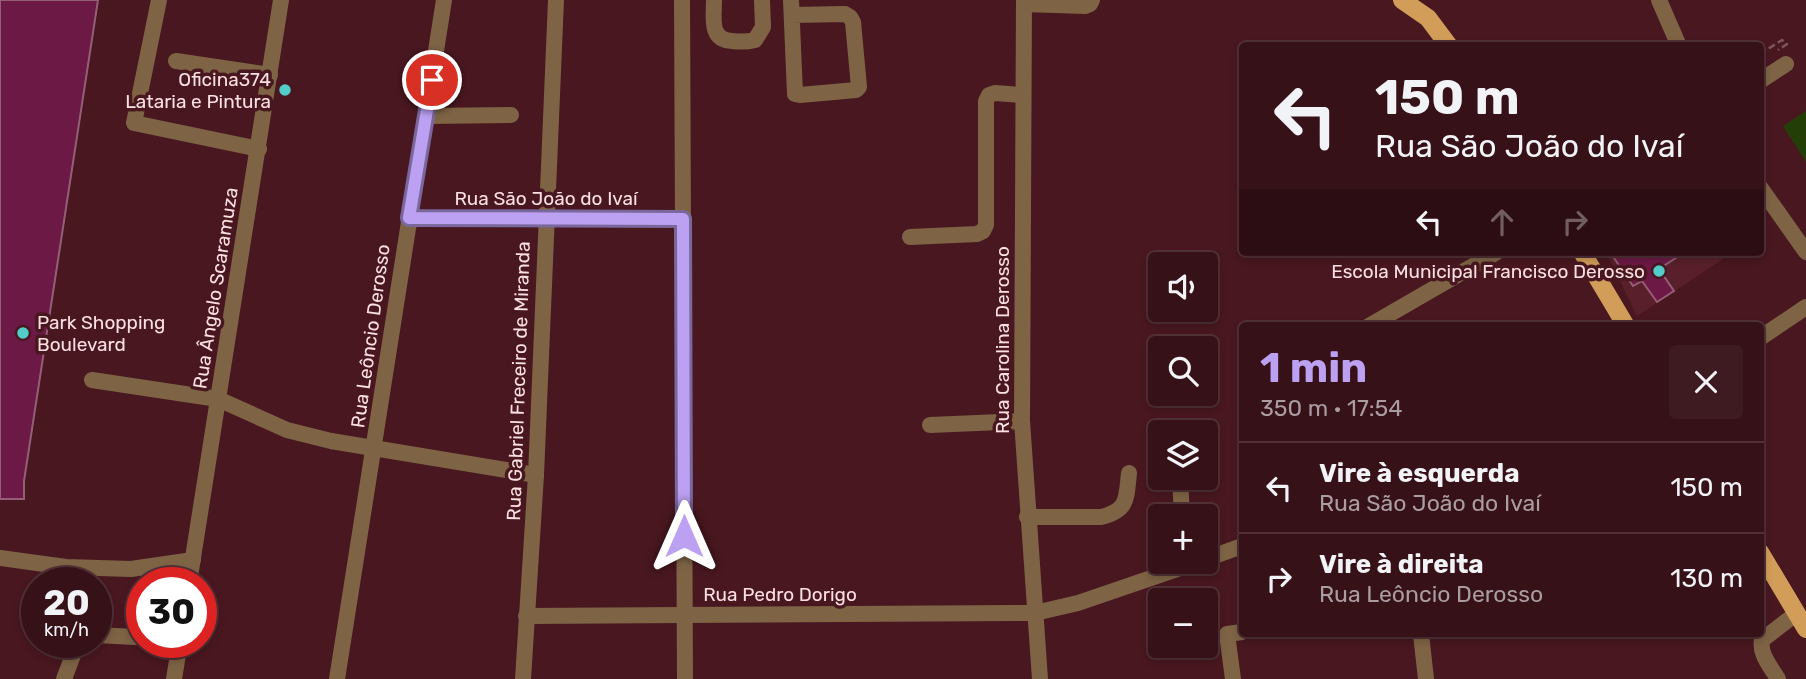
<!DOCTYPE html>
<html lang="pt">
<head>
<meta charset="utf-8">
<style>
	:root { --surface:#371118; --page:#3e1a21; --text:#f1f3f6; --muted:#aa9da2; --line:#513137; --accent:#bca0f2 }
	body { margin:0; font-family:Rubik,sans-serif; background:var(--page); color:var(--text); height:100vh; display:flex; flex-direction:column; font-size:26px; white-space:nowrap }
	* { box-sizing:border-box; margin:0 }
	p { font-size:23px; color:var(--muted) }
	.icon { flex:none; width:38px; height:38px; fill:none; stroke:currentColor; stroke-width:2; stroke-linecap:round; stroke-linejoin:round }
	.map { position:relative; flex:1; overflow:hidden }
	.side { position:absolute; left:1239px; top:322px; width:525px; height:315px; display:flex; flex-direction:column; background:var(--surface); border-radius:7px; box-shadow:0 4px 10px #0003,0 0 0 2px var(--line) }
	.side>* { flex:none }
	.banner { position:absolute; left:1239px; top:42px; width:525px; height:214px; border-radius:7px; box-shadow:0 4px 10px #0003,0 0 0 2px var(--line); background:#371118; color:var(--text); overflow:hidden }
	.controls { position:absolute; left:1148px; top:252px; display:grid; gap:14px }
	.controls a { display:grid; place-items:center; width:70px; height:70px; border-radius:7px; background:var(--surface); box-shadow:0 4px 10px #0003,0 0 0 2px var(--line); font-size:35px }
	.speed { position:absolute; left:21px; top:567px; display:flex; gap:14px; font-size:35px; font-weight:700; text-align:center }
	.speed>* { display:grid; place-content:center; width:91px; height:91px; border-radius:50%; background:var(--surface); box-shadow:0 4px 10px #0003,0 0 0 2px var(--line); line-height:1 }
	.speed small { font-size:18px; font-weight:400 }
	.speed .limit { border:10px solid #d22; background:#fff; color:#111 }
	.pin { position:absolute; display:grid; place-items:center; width:60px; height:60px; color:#fff; margin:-30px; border:4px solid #fff; border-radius:50%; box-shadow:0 2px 7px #0007 }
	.me { position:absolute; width:77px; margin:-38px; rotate:0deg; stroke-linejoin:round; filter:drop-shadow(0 0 5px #0008) }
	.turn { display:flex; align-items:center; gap:24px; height:147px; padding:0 21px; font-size:32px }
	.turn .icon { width:91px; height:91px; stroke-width:2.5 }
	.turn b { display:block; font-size:49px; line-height:60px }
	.lanes { display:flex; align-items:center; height:66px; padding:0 21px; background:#0003; justify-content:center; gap:35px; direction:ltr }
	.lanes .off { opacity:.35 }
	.round { display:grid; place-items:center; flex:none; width:74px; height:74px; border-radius:7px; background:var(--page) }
	.summary { display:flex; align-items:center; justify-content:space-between; height:119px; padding:0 21px }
	h1 { font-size:42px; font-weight:700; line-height:52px; color:var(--accent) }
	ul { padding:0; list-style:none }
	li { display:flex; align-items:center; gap:21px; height:91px; padding:0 21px; border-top:2px solid var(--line) }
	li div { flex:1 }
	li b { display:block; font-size:26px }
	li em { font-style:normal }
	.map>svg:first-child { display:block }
	.built { fill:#59202b }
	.green { fill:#243e07 }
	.building { fill:#6d1946; stroke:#945f76; stroke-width:2 }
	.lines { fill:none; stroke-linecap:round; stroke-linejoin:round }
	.path { stroke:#7f545a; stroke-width:2.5; stroke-dasharray:7 3.5; stroke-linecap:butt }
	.minor { stroke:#7e6445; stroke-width:16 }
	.major { stroke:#d19d58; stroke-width:18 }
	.route-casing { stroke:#7a689d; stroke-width:18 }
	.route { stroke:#bca0f2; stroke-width:12 }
	.poi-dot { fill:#53cdc9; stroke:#491720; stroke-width:2.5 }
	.labels { text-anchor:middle; stroke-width:7; stroke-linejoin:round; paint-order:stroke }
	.poi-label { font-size:19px; fill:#fce0e2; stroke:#491720; text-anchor:end }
	.street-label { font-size:19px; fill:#fce0e2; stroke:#491720 }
</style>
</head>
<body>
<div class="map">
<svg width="1806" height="679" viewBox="0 0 1806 679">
	<rect width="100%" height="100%" fill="#491720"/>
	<polygon class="built" points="1606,252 1733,252 1637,316"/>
	<polygon class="green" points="1806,111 1806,162 1783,126"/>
	<g class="building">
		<polygon points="0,0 98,0 24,481 24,499 0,499"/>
		<polygon points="1610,252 1685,252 1659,269 1674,291 1657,302 1642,281 1633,286"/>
	</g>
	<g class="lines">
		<polyline class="path" points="1760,54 1782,40 1787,44 1778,50"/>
		<g class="minor">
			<polyline points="159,0 134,123 259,149"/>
			<polyline points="682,0 685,679"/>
			<path d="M 714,0 C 714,18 709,40 732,41 C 740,42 747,42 755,40 L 763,27 L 762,0"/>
			<polyline points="791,0 795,94 800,95 856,90 859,87 853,22 850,17 845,14 792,15"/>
			<polyline points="1024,0 1022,421 1040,679"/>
			<polyline points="1659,0 1679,46"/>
			<polyline points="1024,4 1085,6 1090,4 1092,0"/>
			<polyline points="176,61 270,75"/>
			<polyline points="1760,81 1786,64"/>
			<polyline points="426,116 511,115"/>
			<polyline points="1760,187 1806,252"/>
			<polyline points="409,218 683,219"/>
			<polyline points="910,237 977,234 983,231 986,225 986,101 989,95 995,93 1022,95"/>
			<polyline points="1369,326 1497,252"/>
			<polyline points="1760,338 1806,307"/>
			<polyline points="92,380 218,399 287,430 331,441 536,475"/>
			<polyline points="930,425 1022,421"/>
			<polyline points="1180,478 1182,516"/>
			<path d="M 1027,517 L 1101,517 C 1129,510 1126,498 1129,473"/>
			<polyline points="0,558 66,567 131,569 193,560"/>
			<polyline points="1206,559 1242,546"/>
			<polyline points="189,583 281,0"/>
			<polyline points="526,616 1035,613 1078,603 1198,562"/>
			<polyline points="1421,634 1426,679"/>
			<polyline points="96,635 135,637"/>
			<polyline points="64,679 78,642"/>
			<polyline points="174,679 180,642"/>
			<polyline points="337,679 444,0"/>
			<polyline points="523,679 536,475 556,0"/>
			<polyline points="1233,679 1227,634 1242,632"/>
			<path d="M 1778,679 C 1771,667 1759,654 1762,640 L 1797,613"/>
		</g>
		<g class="major">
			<polyline points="1402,0 1428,18 1449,46"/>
			<polyline points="1582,252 1626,326"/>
			<polyline points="1760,552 1806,629"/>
		</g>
	</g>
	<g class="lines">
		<g class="route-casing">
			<polyline id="route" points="432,80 409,218 683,219 684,536"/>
		</g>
		<use href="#route" class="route"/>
	</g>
	<g class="poi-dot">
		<circle cx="285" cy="90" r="7"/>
		<circle cx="1659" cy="271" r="7"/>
		<circle cx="23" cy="333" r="7"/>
	</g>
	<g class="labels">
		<g class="poi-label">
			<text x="271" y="86">Oficina374<tspan x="271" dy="22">Lataria e Pintura</tspan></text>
			<text x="1645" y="278">Escola Municipal Francisco Derosso</text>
			<text x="37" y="329" text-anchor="start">Park Shopping<tspan x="37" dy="22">Boulevard</tspan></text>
		</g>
		<g class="street-label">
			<text x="546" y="205">Rua São João do Ivaí</text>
			<text transform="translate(215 288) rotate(-81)" y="7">Rua Ângelo Scaramuza</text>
			<text transform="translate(370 336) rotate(-82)" y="7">Rua Leôncio Derosso</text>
			<text transform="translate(1002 340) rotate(-90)" y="7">Rua Carolina Derosso</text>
			<text transform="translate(518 381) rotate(-88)" y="7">Rua Gabriel Freceiro de Miranda</text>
			<text x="780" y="601">Rua Pedro Dorigo</text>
		</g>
	</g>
</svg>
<div class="controls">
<a><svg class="icon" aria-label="sound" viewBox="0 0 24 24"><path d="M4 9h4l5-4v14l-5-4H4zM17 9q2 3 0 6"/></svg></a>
<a><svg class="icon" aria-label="search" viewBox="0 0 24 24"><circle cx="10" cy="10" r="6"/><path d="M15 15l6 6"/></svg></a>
<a><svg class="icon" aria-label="layers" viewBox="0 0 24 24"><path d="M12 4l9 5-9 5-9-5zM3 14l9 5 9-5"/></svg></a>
<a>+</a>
<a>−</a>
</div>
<div class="speed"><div>20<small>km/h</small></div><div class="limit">30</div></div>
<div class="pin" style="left:432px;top:80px;background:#d93025"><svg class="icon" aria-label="arrive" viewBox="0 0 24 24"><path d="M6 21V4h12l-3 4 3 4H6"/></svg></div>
<svg class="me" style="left:684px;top:536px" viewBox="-20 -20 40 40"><path d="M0-17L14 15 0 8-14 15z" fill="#bca0f2" stroke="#fff" stroke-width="4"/></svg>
<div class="banner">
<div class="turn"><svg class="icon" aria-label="left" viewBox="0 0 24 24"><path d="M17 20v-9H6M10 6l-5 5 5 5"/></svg><div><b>150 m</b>Rua São João do Ivaí</div></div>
<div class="lanes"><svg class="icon" aria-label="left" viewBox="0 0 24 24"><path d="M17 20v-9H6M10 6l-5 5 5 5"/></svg><svg class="icon off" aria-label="ahead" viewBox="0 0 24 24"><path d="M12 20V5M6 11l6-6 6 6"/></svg><svg class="icon off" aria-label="right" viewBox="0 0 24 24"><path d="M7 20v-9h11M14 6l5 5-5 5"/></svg></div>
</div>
<section class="side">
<div class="summary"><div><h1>1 min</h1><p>350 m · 17:54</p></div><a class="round"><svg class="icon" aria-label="close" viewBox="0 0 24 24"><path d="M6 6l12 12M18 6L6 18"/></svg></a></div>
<ul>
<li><svg class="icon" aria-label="left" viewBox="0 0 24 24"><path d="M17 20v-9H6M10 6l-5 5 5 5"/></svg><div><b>Vire à esquerda</b><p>Rua São João do Ivaí</p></div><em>150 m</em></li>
<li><svg class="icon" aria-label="right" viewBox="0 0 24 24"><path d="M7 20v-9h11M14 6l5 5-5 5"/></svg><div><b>Vire à direita</b><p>Rua Leôncio Derosso</p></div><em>130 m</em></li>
</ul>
</section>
</div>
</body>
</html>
